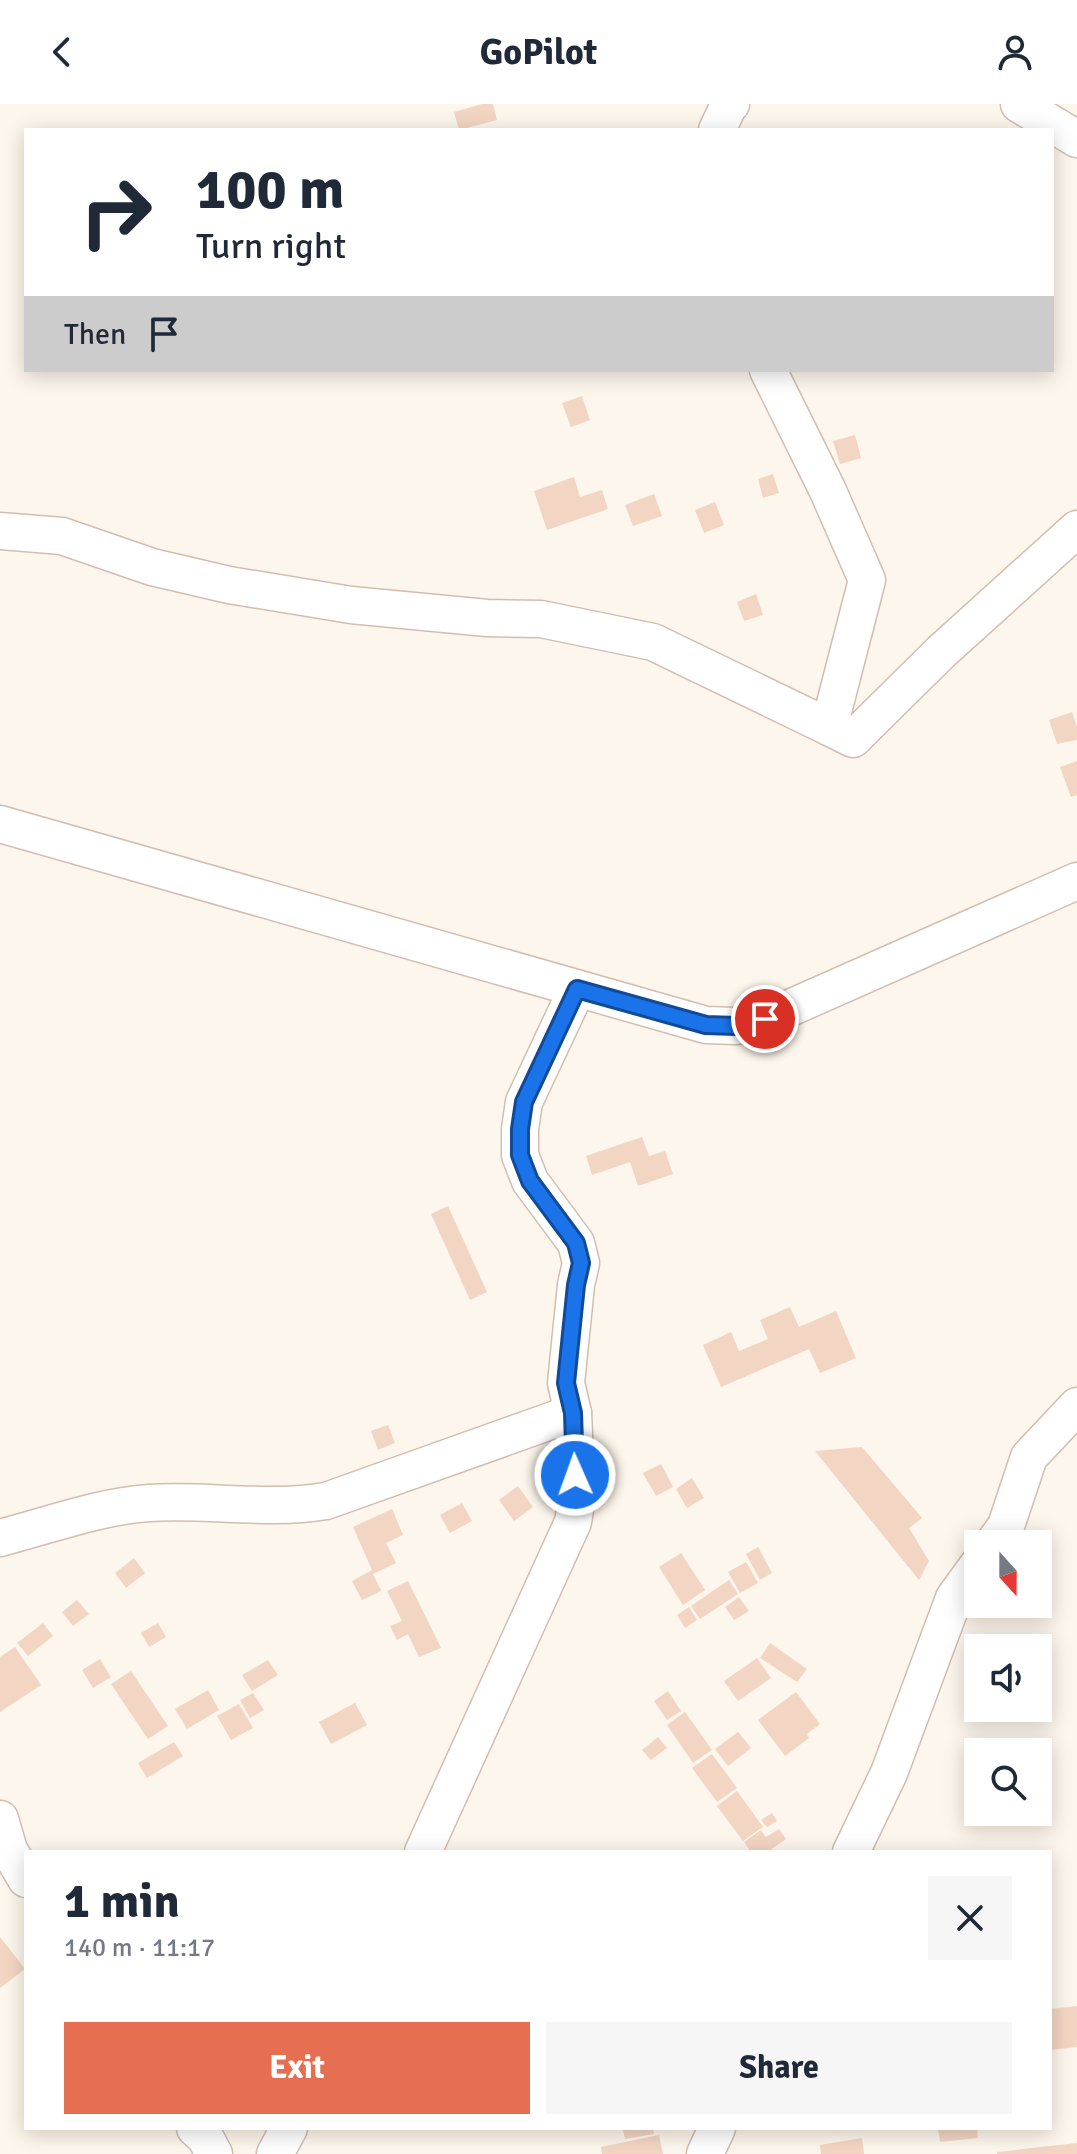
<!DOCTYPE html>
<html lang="en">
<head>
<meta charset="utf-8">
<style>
	:root { --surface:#fff; --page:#f6f6f7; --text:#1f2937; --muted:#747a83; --accent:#e76f51 }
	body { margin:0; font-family:Signika,sans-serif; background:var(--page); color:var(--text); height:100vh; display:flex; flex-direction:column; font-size:30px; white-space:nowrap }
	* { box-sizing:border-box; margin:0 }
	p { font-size:26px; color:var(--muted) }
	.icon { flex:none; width:44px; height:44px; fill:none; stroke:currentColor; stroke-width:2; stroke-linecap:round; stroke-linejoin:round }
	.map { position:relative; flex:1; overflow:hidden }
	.sheet { position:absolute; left:24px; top:1746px; width:1028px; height:280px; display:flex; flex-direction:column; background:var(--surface); border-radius:0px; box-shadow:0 4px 20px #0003 }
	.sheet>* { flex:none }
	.top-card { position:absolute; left:24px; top:24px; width:1030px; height:244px; border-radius:0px; box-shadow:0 4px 20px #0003; background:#fff; color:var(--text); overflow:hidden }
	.needle { width:52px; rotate:159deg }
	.buttons { position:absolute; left:964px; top:1426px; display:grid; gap:16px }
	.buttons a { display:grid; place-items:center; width:88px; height:88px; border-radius:0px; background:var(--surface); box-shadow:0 4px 20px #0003; font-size:40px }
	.pin { position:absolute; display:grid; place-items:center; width:68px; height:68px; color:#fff; margin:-34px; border:4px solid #fff; border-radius:50%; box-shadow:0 2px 8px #0007 }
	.me { position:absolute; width:88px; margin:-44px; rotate:358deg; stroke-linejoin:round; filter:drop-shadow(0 0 6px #0008) }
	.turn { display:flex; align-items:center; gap:28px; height:168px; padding:0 40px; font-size:36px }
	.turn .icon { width:104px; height:104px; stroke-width:2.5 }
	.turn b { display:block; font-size:56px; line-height:68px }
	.then { display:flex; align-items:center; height:76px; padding:0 40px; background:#0003; gap:16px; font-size:30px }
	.round { display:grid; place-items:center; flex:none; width:84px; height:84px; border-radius:0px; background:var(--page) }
	.overview { display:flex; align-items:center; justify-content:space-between; height:136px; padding:0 40px }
	h1 { font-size:48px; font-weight:800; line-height:60px }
	.action { display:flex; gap:16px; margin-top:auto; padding:16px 40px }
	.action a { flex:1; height:92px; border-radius:0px; background:var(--accent); color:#fff; font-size:32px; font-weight:800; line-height:92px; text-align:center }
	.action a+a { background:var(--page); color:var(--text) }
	header { display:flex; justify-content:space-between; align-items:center; height:104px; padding:0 40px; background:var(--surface); font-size:36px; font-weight:800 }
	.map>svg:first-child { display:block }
	.building { fill:#f3d5c3 }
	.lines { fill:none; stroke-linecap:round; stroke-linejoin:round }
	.minor-casing { stroke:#d1beb0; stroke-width:39 }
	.minor { stroke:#fff; stroke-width:36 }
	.route-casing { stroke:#114b97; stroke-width:20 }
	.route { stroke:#1a73e8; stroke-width:14 }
</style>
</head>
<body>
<header><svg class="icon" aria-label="back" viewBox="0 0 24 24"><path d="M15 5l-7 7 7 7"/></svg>GoPilot<svg class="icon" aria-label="person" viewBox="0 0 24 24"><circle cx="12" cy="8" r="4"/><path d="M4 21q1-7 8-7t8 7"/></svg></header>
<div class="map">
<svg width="1077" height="2050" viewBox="0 0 1077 2050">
	<rect width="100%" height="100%" fill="#fdf6ec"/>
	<g class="building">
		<polygon points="482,0 493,0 497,16 459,26 454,8"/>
		<polygon points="582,292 590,316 571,323 562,299"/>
		<polygon points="855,331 861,354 840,360 833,337"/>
		<polygon points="773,370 779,389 763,394 758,375"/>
		<polygon points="574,373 580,393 602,386 608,405 547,426 534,387"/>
		<polygon points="654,390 662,412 633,422 625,401"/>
		<polygon points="715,398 724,421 704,429 695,406"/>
		<polygon points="756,490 763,511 744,517 737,498"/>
		<polygon points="1072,608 1077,623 1077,636 1057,640 1049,616"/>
		<polygon points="1077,657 1077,691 1071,693 1060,663"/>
		<polygon points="642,1033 649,1052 665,1047 673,1070 638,1082 630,1058 592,1071 586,1052"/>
		<polygon points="448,1102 487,1188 470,1196 431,1110"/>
		<polygon points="790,1203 799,1223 836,1207 856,1254 820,1269 809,1245 721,1283 703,1241 731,1228 739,1247 768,1235 760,1216"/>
		<polygon points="388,1321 395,1339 378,1346 371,1327"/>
		<polygon points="862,1343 922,1414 909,1424 929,1457 919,1476 815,1347"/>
		<polygon points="661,1360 673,1383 656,1392 643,1369"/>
		<polygon points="692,1374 704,1394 687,1404 676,1385"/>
		<polygon points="518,1382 533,1403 514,1417 499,1396"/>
		<polygon points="462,1399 472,1417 450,1429 440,1411"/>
		<polygon points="392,1405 403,1431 386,1439 396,1459 373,1470 381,1487 362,1496 352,1477 372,1466 353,1423"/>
		<polygon points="758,1443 772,1469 760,1476 746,1450"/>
		<polygon points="681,1449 705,1486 683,1501 659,1463"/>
		<polygon points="134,1454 145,1469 126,1484 115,1469"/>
		<polygon points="746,1458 758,1479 740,1489 728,1468"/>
		<polygon points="729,1476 738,1490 700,1515 691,1502"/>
		<polygon points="408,1477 441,1544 419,1553 408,1530 397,1536 390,1522 402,1517 387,1487"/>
		<polygon points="739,1493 749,1507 734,1516 725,1503"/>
		<polygon points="77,1496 89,1510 73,1522 62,1508"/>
		<polygon points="689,1503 697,1516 685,1524 677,1511"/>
		<polygon points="43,1519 53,1532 28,1552 17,1539"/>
		<polygon points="158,1519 166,1533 149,1543 141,1529"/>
		<polygon points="770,1539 807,1565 797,1578 760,1554"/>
		<polygon points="15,1543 41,1581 0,1608 0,1553"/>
		<polygon points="757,1554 771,1574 738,1597 724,1577"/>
		<polygon points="100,1555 111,1573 93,1584 82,1566"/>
		<polygon points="268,1556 278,1571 252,1587 242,1571"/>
		<polygon points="131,1567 168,1622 148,1635 111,1580"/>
		<polygon points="208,1586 219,1606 187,1625 175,1605"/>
		<polygon points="668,1587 681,1607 667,1616 654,1597"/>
		<polygon points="796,1588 820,1620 807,1630 809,1634 785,1652 758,1616"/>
		<polygon points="253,1589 264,1606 250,1614 240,1596"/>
		<polygon points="355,1599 367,1621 331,1640 319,1618"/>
		<polygon points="239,1600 253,1624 231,1636 217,1612"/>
		<polygon points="685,1608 712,1646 693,1659 667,1621"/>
		<polygon points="738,1628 751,1644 728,1662 715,1645"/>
		<polygon points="658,1633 667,1644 651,1656 642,1646"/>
		<polygon points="174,1638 183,1652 147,1674 138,1659"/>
		<polygon points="712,1650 737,1684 717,1698 692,1664"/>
		<polygon points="737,1687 763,1723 743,1737 717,1702"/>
		<polygon points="772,1709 777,1717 767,1723 761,1716"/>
		<polygon points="779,1725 786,1735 767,1748 751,1748 744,1738 761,1726 766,1733"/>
		<polygon points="0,1833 25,1865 0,1884"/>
		<polygon points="1077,1902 1077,1943 1050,1946 1050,1905"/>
		<polygon points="631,2024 653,2024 654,2030 625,2035 623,2026"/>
		<polygon points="938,2024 977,2024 978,2034 940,2038"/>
		<polygon points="659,2031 663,2050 602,2050 601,2043"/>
		<polygon points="862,2034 864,2050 821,2050 820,2041"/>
		<polygon points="1077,2039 1077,2050 997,2050 997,2048"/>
	</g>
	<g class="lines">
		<g class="minor-casing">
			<g id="minor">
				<polyline points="1019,0 1077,35"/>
				<polyline points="717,26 728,3 731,0"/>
				<polyline points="768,266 828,387 867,476 829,623 853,635 941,548 1077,425"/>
				<polyline points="0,427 62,432 152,463 229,481 351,501 487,514 541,515 653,538 829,623"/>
				<polyline points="0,720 706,921 736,922 765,915 1077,777"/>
				<path d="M 0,1434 C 46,1422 101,1402 149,1399 C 208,1395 267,1407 326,1397 L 573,1309"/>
				<polyline points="993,1440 1006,1422 1029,1353 1077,1302"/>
				<polyline points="0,1715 9,1746 26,1775"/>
				<polyline points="423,1748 573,1418 577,1393 573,1309 566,1279 576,1181 581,1159 576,1139 530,1077 520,1051 520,1025 524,998 577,885"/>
				<polyline points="851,1748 889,1669 954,1494 978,1461"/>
				<polyline points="195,2024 205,2033 214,2050"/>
				<polyline points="275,2050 289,2024"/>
				<polyline points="705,2050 717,2024"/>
			</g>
		</g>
		<use href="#minor" class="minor"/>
	</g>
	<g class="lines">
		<g class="route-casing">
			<polyline id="route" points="575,1371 573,1309 566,1279 576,1181 581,1159 576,1139 530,1077 520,1051 520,1025 524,998 577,885 706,921 736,922 765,915"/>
		</g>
		<use href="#route" class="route"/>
	</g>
</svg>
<div class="buttons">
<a><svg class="needle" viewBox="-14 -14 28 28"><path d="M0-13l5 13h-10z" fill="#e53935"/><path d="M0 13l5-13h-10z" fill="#747a83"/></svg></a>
<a><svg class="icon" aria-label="sound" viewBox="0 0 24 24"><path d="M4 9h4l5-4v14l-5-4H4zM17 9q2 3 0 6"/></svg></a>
<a><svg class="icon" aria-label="search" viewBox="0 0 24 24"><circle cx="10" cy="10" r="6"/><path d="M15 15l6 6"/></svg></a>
</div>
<div class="pin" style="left:765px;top:915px;background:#d93025"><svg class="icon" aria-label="arrive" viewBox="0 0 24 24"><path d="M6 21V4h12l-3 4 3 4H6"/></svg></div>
<svg class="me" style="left:575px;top:1371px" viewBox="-20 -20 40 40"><circle r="17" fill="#1a73e8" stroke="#fff" stroke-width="3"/><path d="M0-11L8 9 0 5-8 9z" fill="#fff"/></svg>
<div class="top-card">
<div class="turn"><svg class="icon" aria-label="right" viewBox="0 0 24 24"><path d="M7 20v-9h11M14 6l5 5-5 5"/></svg><div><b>100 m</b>Turn right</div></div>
<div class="then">Then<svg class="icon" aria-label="arrive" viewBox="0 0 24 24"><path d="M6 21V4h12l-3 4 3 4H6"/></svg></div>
</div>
<section class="sheet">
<div class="overview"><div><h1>1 min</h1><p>140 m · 11:17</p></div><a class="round"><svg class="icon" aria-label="close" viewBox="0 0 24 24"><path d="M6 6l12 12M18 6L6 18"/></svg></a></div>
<div class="action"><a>Exit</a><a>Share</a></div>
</section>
</div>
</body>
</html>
